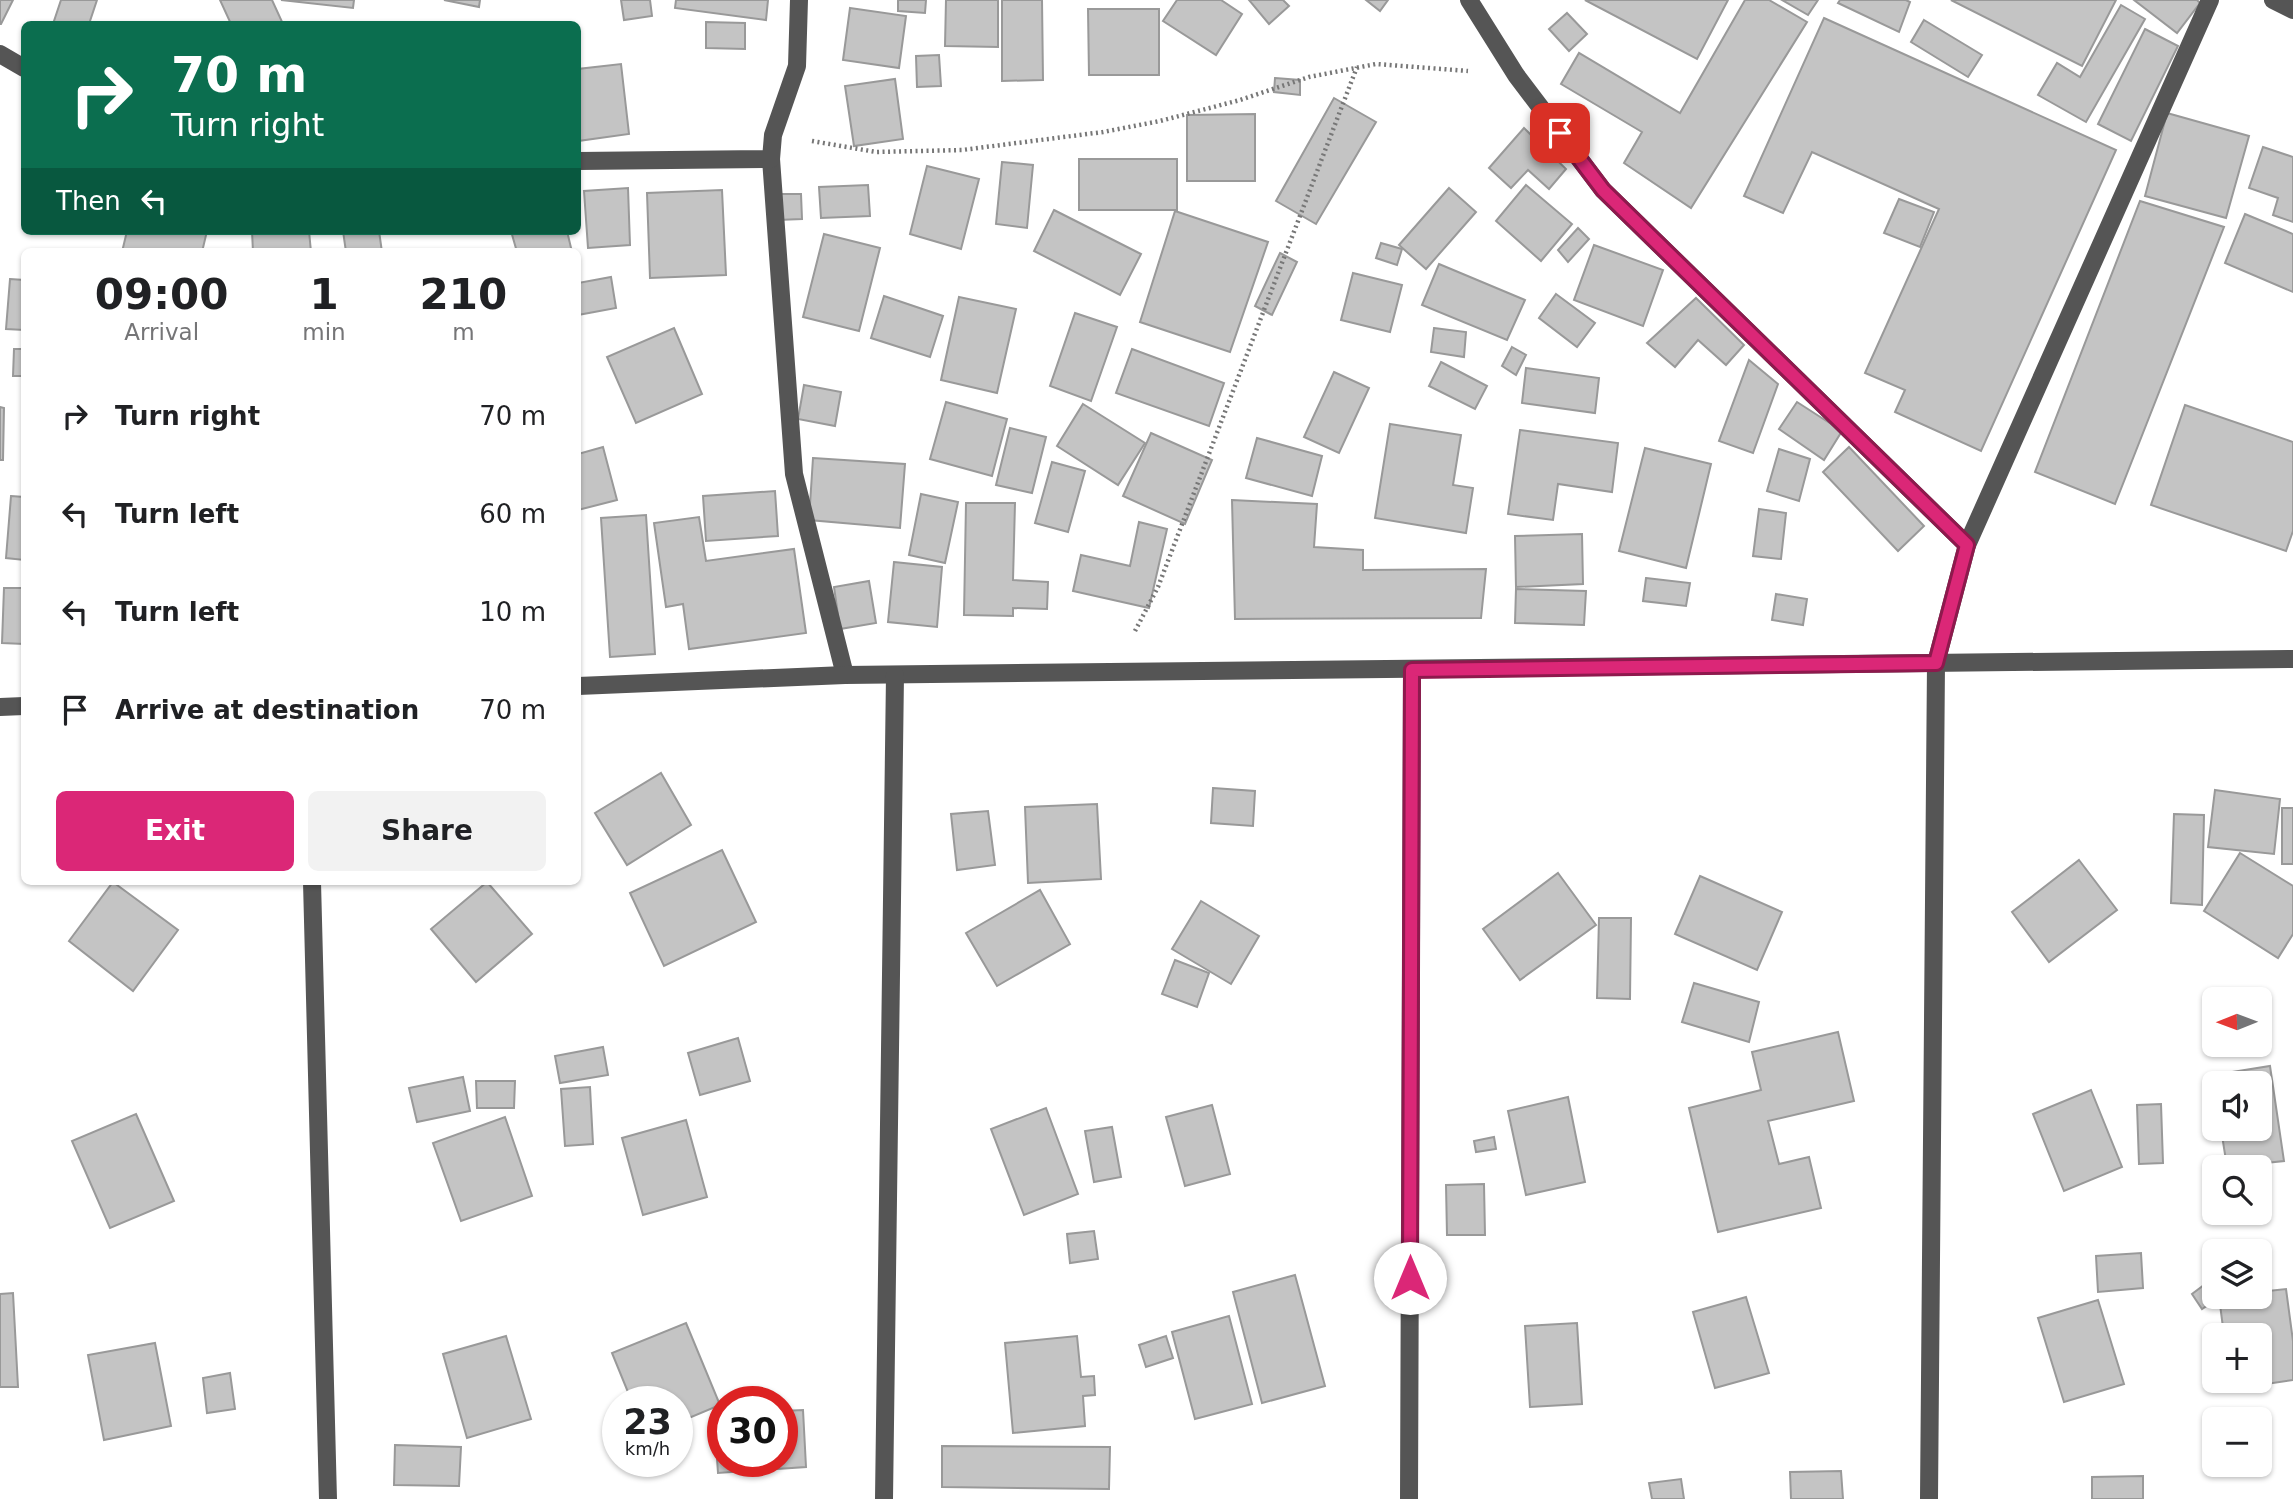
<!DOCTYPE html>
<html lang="en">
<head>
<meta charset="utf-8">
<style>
	:root { --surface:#fff; --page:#f2f2f2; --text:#202124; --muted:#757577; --accent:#db2777 }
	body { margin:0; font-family:"DejaVu Sans",sans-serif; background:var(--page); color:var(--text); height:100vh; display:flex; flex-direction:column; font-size:26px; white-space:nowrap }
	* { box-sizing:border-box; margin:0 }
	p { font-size:23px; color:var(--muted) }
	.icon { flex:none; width:38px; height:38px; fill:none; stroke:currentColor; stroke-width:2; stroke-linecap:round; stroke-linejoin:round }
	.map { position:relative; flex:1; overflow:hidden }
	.panel { position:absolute; left:21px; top:248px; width:560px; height:637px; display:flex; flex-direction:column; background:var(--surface); border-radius:10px; box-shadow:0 2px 5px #0004 }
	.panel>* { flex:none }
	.hud { position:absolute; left:21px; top:21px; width:560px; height:214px; border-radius:10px; box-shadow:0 2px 5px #0004; background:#0b6e4f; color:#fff; overflow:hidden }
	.needle { width:46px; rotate:269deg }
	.buttons { position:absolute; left:2202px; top:987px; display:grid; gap:14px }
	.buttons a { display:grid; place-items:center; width:70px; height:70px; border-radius:10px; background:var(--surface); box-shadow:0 2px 5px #0004; font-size:35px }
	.speed { position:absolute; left:602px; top:1386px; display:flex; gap:14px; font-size:35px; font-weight:700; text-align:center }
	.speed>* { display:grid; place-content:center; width:91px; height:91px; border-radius:50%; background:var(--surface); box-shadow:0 2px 5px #0004; line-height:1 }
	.speed small { font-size:18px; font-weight:400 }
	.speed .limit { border:10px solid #d22; background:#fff; color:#111 }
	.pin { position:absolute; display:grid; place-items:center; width:60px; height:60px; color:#fff; margin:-30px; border-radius:14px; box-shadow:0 4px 10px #0006 }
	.me { position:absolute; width:77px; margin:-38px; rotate:0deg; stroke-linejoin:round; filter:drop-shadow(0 0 5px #0008) }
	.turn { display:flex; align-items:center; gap:24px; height:147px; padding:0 35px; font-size:32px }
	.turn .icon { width:91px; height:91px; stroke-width:2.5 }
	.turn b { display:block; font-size:49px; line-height:60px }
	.then { display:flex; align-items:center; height:66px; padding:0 35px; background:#0003; gap:14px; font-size:26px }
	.eta { display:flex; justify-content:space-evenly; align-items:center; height:119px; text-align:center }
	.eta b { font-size:42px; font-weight:800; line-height:49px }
	.action { display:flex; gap:14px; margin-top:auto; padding:14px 35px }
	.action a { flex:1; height:80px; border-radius:10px; background:var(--accent); color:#fff; font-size:28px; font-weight:800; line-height:80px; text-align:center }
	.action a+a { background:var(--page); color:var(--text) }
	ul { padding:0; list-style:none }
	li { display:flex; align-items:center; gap:21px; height:98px; padding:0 35px }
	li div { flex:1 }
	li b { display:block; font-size:26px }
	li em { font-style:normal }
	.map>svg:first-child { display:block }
	.building { fill:#c4c4c4; stroke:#999; stroke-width:2 }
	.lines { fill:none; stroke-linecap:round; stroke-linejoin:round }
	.path { stroke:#777; stroke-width:4.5; stroke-dasharray:2 3.5; stroke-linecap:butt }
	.minor { stroke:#555; stroke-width:18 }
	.route-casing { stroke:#8e194d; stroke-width:18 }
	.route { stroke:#db2777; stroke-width:12 }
</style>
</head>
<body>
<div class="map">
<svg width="2293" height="1499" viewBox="0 0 2293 1499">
	<rect width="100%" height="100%" fill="#fff"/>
	<g class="building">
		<polygon points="0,0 13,0 1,24 0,24"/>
		<polygon points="61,0 97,0 89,24 53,24"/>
		<polygon points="220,0 272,0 283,24 231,24"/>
		<polygon points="281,0 354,0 353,8"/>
		<polygon points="444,0 480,0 479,7"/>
		<polygon points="621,0 650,0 652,16 624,20"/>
		<polygon points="676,0 768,0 766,20 675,8"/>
		<polygon points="898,0 926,0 925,13 898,11"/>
		<polygon points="946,0 998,0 998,47 945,46"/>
		<polygon points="1002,0 1042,0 1043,80 1002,81"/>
		<polygon points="1177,0 1221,0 1242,14 1216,55 1163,21"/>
		<polygon points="1249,0 1283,0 1289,6 1269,24"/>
		<polygon points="1366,0 1388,0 1380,11"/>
		<polygon points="1585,0 1728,0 1697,59"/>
		<polygon points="1745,0 1769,0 1807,22 1691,208 1624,163 1642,132 1561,84 1579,53 1680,113"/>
		<polygon points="1782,0 1818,0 1808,15"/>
		<polygon points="1840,0 1906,0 1910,2 1899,32 1838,3"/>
		<polygon points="1951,0 2116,0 2082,66"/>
		<polygon points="2134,0 2197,0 2200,3 2177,33"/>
		<polygon points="2121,5 2145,19 2086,122 2038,95 2057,63 2080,77"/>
		<polygon points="850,8 906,16 899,68 843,60"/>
		<polygon points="1088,9 1159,9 1159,75 1089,75"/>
		<polygon points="1567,13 1587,34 1569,51 1549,29"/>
		<polygon points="1824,18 2116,150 1981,451 1895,412 1905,390 1865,373 1939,209 1812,152 1783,213 1744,196"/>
		<polygon points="1924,20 1982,55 1968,77 1911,42"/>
		<polygon points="706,22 745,23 745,49 706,48"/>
		<polygon points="2145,29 2178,46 2131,141 2098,124"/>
		<polygon points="939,55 941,86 917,87 916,56"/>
		<polygon points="621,64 629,134 578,141 578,69"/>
		<polygon points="1275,78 1300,80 1300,95 1274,92"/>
		<polygon points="895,79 903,139 854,146 845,86"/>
		<polygon points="1334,98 1376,122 1316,224 1276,201"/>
		<polygon points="2167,113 2249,136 2226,218 2145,196"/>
		<polygon points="1255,114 1255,181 1187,181 1187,115"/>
		<polygon points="1524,128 1566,169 1549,189 1528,170 1511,188 1489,168"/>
		<polygon points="2263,147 2293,157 2293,222 2273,215 2278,198 2249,188"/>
		<rect x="1079" y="159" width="98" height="51"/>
		<polygon points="1002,162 1033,165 1027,228 996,224"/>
		<polygon points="927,166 979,179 961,249 910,234"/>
		<polygon points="868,185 870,216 821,218 819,187"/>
		<polygon points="1526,185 1572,224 1541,261 1496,221"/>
		<polygon points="628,188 630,245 588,248 584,191"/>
		<polygon points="1449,188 1476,212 1426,269 1399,245"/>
		<polygon points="722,190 726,275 650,278 647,193"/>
		<polygon points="777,194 801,194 802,219 778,220"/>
		<polygon points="1899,199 1934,212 1920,247 1884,233"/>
		<polygon points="2140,201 2224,227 2115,504 2035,472"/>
		<polygon points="1054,210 1141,254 1120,295 1034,251"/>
		<polygon points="1175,211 1268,242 1230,352 1140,322"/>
		<polygon points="2245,214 2293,234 2293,292 2225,263"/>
		<polygon points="1578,228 1589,239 1568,262 1558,250"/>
		<polygon points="127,231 207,231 202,252 122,252"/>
		<polygon points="252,231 309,231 311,252 253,252"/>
		<polygon points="343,231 379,231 382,252 346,252"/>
		<polygon points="511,231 567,231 572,252 517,252"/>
		<polygon points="824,234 880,248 859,331 803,317"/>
		<polygon points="1381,243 1402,249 1397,265 1376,258"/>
		<polygon points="1594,245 1663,270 1643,326 1574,300"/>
		<polygon points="1280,253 1297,262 1272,315 1255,306"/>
		<polygon points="1439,264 1525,300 1507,340 1422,305"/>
		<polygon points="1353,273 1402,285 1390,332 1341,320"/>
		<polygon points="611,277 616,308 578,315 578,283"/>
		<polygon points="10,279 24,280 24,330 6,329"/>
		<polygon points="1556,294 1595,323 1577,347 1539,318"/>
		<polygon points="884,296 943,316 930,357 871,338"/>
		<polygon points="959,297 1016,309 997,393 941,380"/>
		<polygon points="1696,298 1744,345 1726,365 1698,340 1675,367 1647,343"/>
		<polygon points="1075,313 1117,327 1091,401 1050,386"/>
		<polygon points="674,328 702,394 636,423 607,357"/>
		<polygon points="1434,328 1466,332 1464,357 1431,352"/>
		<polygon points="1512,347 1526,355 1516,375 1502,366"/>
		<polygon points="14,349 24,349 24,376 13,376"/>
		<polygon points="1132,349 1224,383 1209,426 1116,393"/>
		<polygon points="1749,360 1778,384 1753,453 1719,441"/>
		<polygon points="1441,362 1487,386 1475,409 1429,386"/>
		<polygon points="1526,368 1599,378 1595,413 1522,403"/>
		<polygon points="1334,372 1369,388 1339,453 1304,437"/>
		<polygon points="804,385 841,392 835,426 798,419"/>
		<polygon points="946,402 1007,419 992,476 930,459"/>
		<polygon points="1797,402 1842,431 1824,460 1779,429"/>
		<polygon points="1083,404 1145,443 1118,485 1057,446"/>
		<polygon points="2185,405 2293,442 2293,531 2286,551 2151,505"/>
		<polygon points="0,407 4,408 3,460 0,460"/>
		<polygon points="1390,424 1461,435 1453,485 1473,488 1466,533 1375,518"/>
		<polygon points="1010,428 1046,437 1032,493 996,485"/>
		<polygon points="1520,430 1618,443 1612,492 1558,484 1553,520 1508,514"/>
		<polygon points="1151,433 1212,460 1185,524 1123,496"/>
		<polygon points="1257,438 1322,456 1312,496 1246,478"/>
		<polygon points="603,447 617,500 578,510 578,454"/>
		<polygon points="1849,447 1924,526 1898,551 1823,472"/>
		<polygon points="1645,448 1711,464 1686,568 1619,551"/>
		<polygon points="1779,449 1810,459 1799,501 1767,491"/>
		<polygon points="813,458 905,464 900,528 809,520"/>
		<polygon points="1052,462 1085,471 1068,532 1035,523"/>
		<polygon points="775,491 778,536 706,541 703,496"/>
		<polygon points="921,494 958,502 945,563 909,555"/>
		<polygon points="11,496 24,497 24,560 6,558"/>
		<polygon points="1232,500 1317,504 1314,547 1363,550 1363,570 1486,569 1481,618 1235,619"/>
		<polygon points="966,503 1015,503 1013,580 1048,582 1047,609 1013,608 1013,616 964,615"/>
		<polygon points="1759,509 1786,513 1781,559 1753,556"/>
		<polygon points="646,515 655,654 610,657 601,518"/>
		<polygon points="699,517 706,561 794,549 806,633 689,649 683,604 666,607 654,523"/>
		<polygon points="1139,522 1167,529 1149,608 1073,591 1081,555 1130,566"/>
		<polygon points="1582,534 1583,584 1516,587 1515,536"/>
		<polygon points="894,562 942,567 937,627 888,622"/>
		<polygon points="1646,578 1690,583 1686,606 1643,601"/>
		<polygon points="869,581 876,623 840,629 834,587"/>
		<polygon points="4,588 24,588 24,644 2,643"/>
		<polygon points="1516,589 1586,591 1584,625 1515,623"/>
		<polygon points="1776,594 1807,599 1803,625 1772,620"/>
		<polygon points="661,773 691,825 627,865 595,813"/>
		<polygon points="1213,788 1255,791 1253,826 1211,823"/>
		<polygon points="2215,790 2280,799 2274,854 2208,847"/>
		<polygon points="1097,804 1101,879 1028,883 1025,807"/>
		<rect x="2282" y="808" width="11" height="56"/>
		<polygon points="988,811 995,865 957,870 951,814"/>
		<polygon points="2174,814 2204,815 2202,905 2171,903"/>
		<polygon points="722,850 756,922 664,966 630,893"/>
		<polygon points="2240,853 2293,886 2293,934 2278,958 2204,911"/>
		<polygon points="2079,860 2117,910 2049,962 2012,912"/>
		<polygon points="1558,873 1596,925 1520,980 1483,929"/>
		<polygon points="1700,876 1782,912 1757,970 1675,934"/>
		<polygon points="113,882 178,930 133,991 69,941"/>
		<polygon points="487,882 532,934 476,982 431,929"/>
		<polygon points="1040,890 1070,944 997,986 966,933"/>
		<polygon points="1201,901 1259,936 1231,984 1172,949"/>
		<polygon points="1599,918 1631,918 1630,999 1597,998"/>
		<polygon points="1175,960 1209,973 1197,1007 1162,994"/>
		<polygon points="1694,983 1759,1002 1749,1042 1682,1022"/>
		<polygon points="1838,1032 1854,1101 1768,1121 1779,1164 1809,1157 1821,1208 1718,1232 1689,1108 1761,1090 1752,1052"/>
		<polygon points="738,1038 750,1081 700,1095 688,1053"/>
		<polygon points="603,1047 608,1075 560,1083 555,1056"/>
		<polygon points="2270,1066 2284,1161 2227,1167 2221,1129 2259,1129 2259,1083 2214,1083 2213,1075"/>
		<polygon points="463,1077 470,1111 417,1122 409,1088"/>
		<polygon points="476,1081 515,1081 514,1108 477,1108"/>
		<polygon points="590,1087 593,1144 565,1146 561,1089"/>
		<polygon points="2091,1090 2122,1167 2064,1191 2033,1114"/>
		<polygon points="1568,1097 1585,1182 1526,1195 1508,1111"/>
		<polygon points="2161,1104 2163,1163 2139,1164 2137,1105"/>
		<polygon points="1212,1105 1230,1174 1185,1186 1166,1117"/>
		<polygon points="1046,1108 1078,1194 1024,1215 991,1129"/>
		<polygon points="136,1114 174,1201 110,1228 72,1141"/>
		<polygon points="505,1117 532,1196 461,1221 433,1143"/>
		<polygon points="686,1120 707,1197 643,1215 622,1138"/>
		<polygon points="1112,1127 1121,1177 1094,1182 1085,1131"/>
		<polygon points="1494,1137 1496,1149 1476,1152 1474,1141"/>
		<polygon points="1484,1184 1485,1235 1447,1235 1446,1185"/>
		<polygon points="1094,1231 1098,1259 1070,1263 1067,1234"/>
		<polygon points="2141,1253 2143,1288 2098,1292 2096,1256"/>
		<polygon points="1295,1275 1325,1386 1262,1403 1233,1292"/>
		<polygon points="2204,1285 2214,1301 2202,1309 2192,1294"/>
		<polygon points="2286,1289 2293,1341 2293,1380 2232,1389 2231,1381 2259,1381 2259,1335 2224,1335 2219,1297 2259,1297 2259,1292"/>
		<polygon points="13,1293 18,1387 0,1387 0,1294"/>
		<polygon points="1746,1297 1769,1373 1715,1388 1693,1312"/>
		<polygon points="2098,1300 2124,1384 2064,1402 2038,1318"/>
		<polygon points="1229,1316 1252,1404 1195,1419 1172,1332"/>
		<polygon points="686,1323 720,1405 677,1423 677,1402 632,1402 612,1353"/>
		<polygon points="1577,1323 1582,1404 1530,1407 1525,1326"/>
		<polygon points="506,1336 531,1419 467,1438 443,1354"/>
		<polygon points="1077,1336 1081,1377 1094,1376 1095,1395 1083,1396 1085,1426 1013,1433 1005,1343"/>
		<polygon points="1166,1336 1173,1358 1146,1367 1139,1345"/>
		<polygon points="155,1343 171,1426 104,1440 88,1355"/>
		<polygon points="230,1373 235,1409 207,1413 203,1378"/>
		<polygon points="803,1410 806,1467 718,1473 714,1415 723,1414 723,1461 782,1461 782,1411"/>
		<polygon points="395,1445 461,1447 459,1486 394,1485"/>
		<polygon points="942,1446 1110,1447 1109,1489 942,1487"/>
		<polygon points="1841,1471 1843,1499 1791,1499 1790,1472"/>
		<polygon points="2143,1476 2143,1499 2092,1499 2092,1477"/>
		<polygon points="1681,1479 1684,1499 1652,1499 1649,1483"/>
	</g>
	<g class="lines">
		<g class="path">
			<polyline points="812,141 876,152 962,150 1103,132 1160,121 1240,100 1309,77 1376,64 1468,71"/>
			<polyline points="1135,631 1158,587 1357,67"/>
		</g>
		<g class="minor">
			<polyline points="1469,0 1516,75 1603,190 1967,545"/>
			<polyline points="2273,0 2293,10"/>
			<polyline points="0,54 24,68"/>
			<polyline points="771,159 794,474 845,675"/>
			<polyline points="578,161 771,159 773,135 797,66 799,0"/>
			<polyline points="578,686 845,675 2293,659"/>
			<polyline points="0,707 24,706"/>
			<polyline points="312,882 328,1499"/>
			<polyline points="884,1499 895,675"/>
			<polyline points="1409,1499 1412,670"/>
			<polyline points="1929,1499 1936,663 1967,545 2210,0"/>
		</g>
	</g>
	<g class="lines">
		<g class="route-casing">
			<polyline id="route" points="1410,1278 1412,670 1936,663 1967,545 1603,190 1560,133"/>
		</g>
		<use href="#route" class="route"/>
	</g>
</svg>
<div class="buttons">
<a><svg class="needle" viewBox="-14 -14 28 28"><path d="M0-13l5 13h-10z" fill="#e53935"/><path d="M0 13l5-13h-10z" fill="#757577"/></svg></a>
<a><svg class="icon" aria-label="sound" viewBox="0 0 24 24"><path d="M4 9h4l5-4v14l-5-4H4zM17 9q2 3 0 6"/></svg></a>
<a><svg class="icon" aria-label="search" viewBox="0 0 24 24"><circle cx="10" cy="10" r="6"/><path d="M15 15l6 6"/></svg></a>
<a><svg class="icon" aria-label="layers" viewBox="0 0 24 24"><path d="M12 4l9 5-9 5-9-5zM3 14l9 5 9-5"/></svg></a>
<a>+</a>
<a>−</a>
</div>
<div class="speed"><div>23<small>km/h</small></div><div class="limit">30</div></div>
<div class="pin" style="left:1560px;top:133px;background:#d93025"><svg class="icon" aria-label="arrive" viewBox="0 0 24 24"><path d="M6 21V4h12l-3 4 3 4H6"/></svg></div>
<svg class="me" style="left:1410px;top:1278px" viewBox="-20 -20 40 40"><circle r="19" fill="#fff"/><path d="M0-13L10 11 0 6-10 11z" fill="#db2777"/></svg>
<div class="hud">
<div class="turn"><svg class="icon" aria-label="right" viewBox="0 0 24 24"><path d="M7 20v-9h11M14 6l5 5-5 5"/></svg><div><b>70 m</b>Turn right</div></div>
<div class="then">Then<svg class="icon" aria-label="left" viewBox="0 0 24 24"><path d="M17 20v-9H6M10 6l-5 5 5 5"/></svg></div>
</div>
<section class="panel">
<div class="eta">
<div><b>09:00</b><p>Arrival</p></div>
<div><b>1</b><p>min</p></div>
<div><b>210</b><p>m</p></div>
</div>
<ul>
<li><svg class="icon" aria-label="right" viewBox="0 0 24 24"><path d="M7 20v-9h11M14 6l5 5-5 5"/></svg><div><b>Turn right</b></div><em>70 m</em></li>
<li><svg class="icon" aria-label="left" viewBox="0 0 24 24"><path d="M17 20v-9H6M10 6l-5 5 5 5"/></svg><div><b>Turn left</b></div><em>60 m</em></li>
<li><svg class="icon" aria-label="left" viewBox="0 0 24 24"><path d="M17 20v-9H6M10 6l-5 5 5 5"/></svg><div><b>Turn left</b></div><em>10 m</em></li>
<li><svg class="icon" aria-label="arrive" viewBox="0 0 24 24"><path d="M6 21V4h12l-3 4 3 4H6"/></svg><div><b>Arrive at destination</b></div><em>70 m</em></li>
</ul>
<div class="action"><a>Exit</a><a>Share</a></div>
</section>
</div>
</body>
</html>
